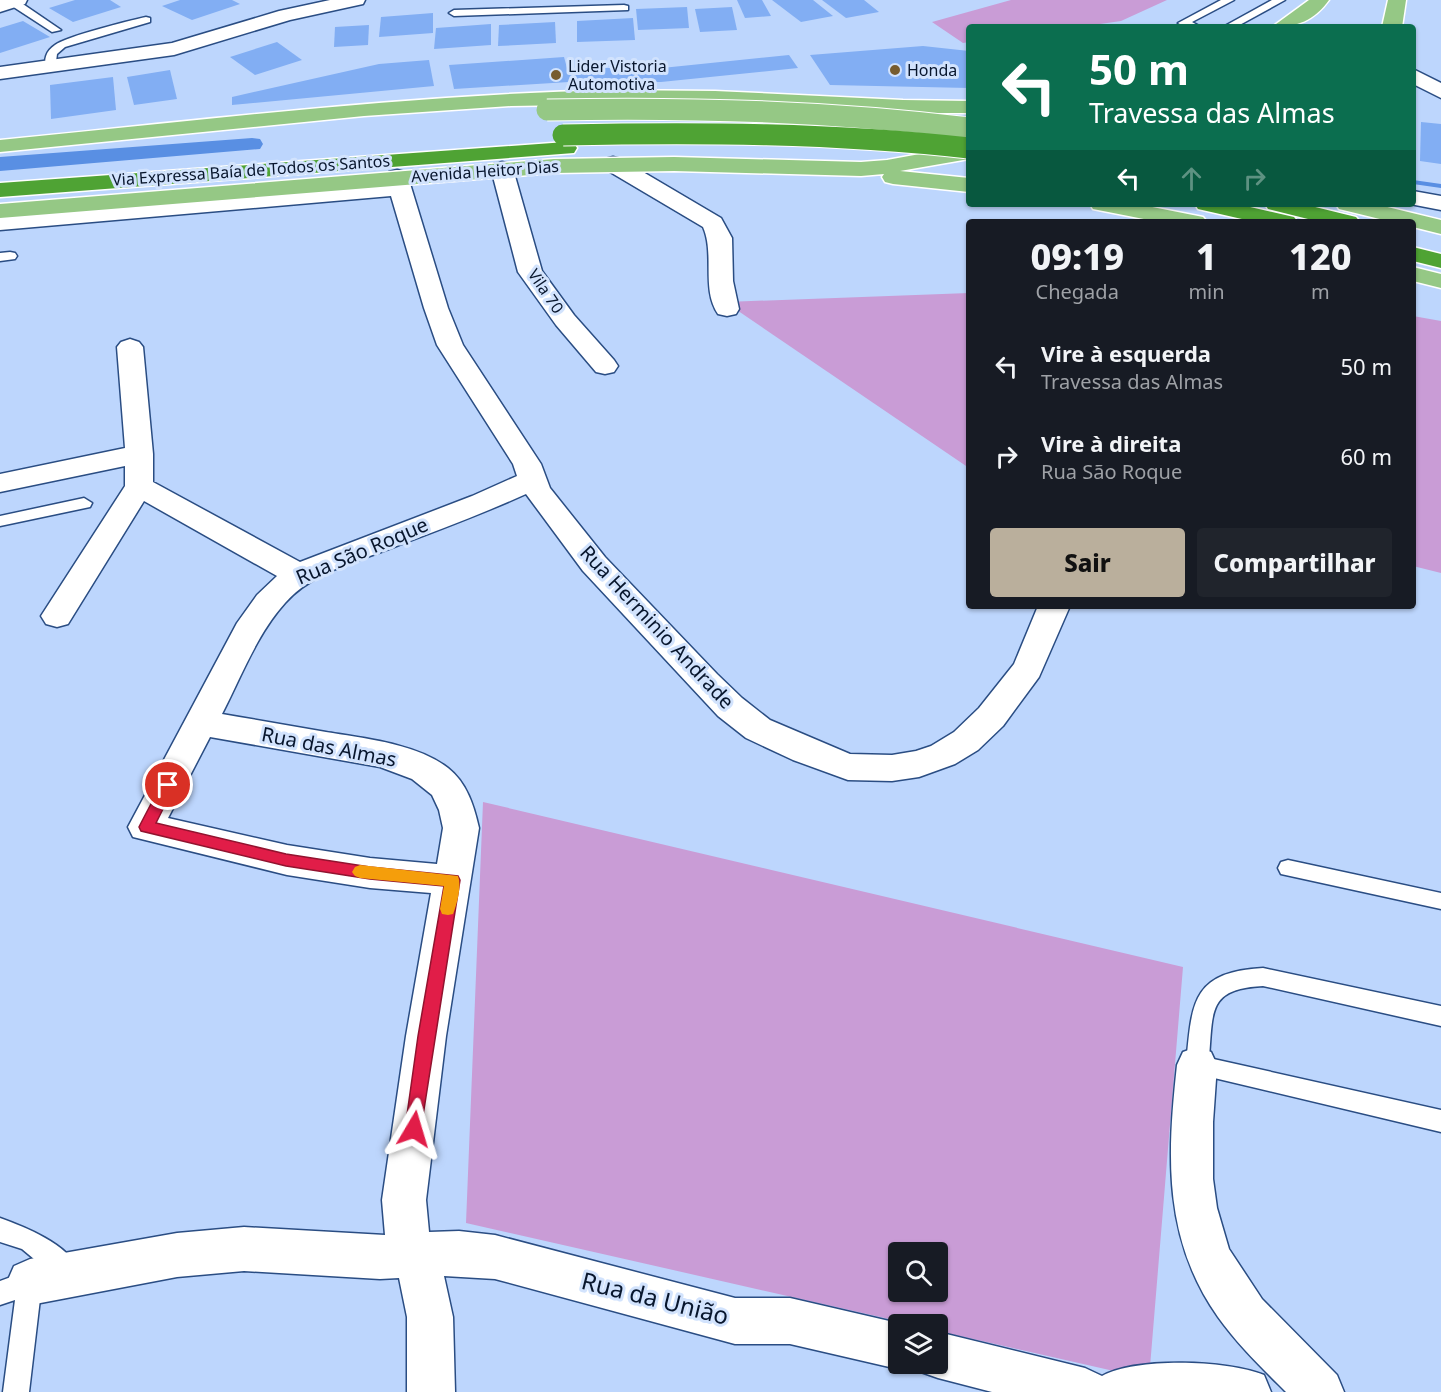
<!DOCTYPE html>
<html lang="pt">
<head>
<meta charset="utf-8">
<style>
	:root { --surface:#171b24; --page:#20242c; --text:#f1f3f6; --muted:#9ea1a6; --accent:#baaf9c }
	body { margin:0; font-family:"Noto Sans",sans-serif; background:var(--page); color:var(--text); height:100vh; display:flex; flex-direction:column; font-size:22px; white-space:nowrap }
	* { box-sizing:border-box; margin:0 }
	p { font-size:20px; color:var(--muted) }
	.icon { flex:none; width:33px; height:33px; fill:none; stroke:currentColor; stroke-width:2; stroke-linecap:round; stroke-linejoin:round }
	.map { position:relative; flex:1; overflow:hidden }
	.sheet { position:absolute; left:966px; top:219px; width:450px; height:390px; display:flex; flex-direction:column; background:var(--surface); border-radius:6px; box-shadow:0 2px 4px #0004 }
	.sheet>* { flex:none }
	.top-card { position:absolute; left:966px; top:24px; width:450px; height:183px; border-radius:6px; box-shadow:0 2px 4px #0004; background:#0b6e4f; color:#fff; overflow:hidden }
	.buttons { position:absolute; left:888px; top:1242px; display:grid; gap:12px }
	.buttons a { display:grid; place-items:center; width:60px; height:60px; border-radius:6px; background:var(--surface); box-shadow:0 2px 4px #0004; font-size:30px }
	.pin { position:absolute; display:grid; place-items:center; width:51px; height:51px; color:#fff; margin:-26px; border:3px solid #fff; border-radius:50%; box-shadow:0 2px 6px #0007 }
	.me { position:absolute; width:66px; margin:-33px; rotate:7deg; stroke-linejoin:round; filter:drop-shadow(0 0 4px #0008) }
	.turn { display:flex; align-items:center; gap:21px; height:126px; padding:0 24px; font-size:27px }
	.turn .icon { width:78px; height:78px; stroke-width:2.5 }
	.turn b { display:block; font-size:42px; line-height:51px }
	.lanes { display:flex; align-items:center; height:57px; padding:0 24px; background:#0003; justify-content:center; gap:30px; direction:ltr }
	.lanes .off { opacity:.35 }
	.eta { display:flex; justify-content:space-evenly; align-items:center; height:102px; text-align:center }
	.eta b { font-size:36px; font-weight:800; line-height:42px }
	.button { display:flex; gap:12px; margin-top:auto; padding:12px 24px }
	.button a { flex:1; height:69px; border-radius:6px; background:var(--accent); color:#111; font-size:24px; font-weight:800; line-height:69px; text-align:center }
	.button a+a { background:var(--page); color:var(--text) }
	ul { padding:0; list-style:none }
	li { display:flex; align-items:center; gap:18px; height:90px; padding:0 24px }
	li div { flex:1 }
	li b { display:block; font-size:22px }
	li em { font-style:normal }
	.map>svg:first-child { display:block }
	.green { fill:#c99cd6; fill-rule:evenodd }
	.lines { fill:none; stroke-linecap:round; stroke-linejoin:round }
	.stream { fill:#598fe3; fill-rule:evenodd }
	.canal { fill:#598fe3; fill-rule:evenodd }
	.building { fill:#82aef3 }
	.lane-casing { stroke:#2a4d83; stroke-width:3 }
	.street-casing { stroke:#2a4d83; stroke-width:3 }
	.secondary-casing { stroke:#2a4d83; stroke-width:3 }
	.primary-casing { stroke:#fff; stroke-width:3 }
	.highway-casing { stroke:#fff; stroke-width:3 }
	.lane { fill:#fff; fill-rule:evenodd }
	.street { fill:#fff; fill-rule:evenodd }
	.secondary { fill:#fff; fill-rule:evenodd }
	.primary { fill:#95c885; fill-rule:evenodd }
	.highway { fill:#4fa334; fill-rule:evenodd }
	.primary-bridge-casing { stroke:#fff; stroke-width:23; stroke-linecap:butt }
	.highway-bridge-casing { stroke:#fff; stroke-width:23; stroke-linecap:butt }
	.primary-bridge { stroke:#95c885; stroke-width:21 }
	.highway-bridge { stroke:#4fa334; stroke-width:21 }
	.route { fill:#e11d48; stroke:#92132f; stroke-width:1.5 }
	.slow { fill:#f59e0b }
	.poi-dot { fill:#775c2f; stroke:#d2e3fd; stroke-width:2 }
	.labels { text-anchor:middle; stroke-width:6; stroke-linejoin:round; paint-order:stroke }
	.far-poi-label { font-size:16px; fill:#08162d; stroke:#d2e3fd; text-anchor:start }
	.far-street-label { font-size:16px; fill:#08162d; stroke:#d2e3fd }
	.street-label { font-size:20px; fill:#08162d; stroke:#d2e3fd }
	.near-street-label { font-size:24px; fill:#08162d; stroke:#d2e3fd }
</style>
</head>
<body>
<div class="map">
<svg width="1441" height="1392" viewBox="0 0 1441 1392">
	<rect width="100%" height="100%" fill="#bdd6fd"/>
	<g class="green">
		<polygon points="1011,0 1167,0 1121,21 1079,27 969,27 969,42 963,43 932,22"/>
		<polygon points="969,293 969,468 725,302"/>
		<polygon points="1413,316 1441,321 1441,573 1413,566"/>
		<path d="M 483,802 L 1183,967 L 1149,1379 L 938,1331 L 938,1324 L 911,1324 L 466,1223 ZM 898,1252 L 938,1252 L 938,1292 L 898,1292 Z"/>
	</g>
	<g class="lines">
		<polygon class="stream" points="1413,180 1441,184 1441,188 1413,184"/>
		<polygon class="canal" points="252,138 260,139 263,144 260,149 0,171 0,157"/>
	</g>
	<g class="building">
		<polygon points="75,0 110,0 121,7 73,22 49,8"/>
		<polygon points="180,0 232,0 240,4 192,20 162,6"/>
		<polygon points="737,0 762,0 771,16 745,18"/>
		<polygon points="772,0 813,0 833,16 801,22"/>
		<polygon points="822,0 864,0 879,12 846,18"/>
		<polygon points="687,7 689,28 638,30 636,9"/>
		<polygon points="732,7 737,30 700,32 695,9"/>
		<polygon points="433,13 433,33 379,37 381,17"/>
		<polygon points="633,18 635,40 577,42 577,21"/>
		<polygon points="23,21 50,37 0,53 0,28"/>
		<polygon points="555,22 556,43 498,46 499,25"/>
		<polygon points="491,24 491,45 434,49 436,28"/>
		<polygon points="369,25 368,45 334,47 335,27"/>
		<polygon points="277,42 302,60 255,75 230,57"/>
		<polygon points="923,46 969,51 969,88 830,85 810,55"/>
		<polygon points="789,55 798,68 661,82 569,82 454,89 449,65 564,57 567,68 662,68"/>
		<polygon points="429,60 434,86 232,105 232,97 379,64"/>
		<polygon points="170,70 177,99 134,105 127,77"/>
		<polygon points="113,77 116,110 51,119 50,85"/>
		<polygon points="1421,122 1441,124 1441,164 1420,161"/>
	</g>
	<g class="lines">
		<g class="lane-casing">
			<g id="lane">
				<polygon points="9,0 17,0 61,30 52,32 9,4"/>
				<polygon points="1221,0 1234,0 1192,22 1201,27 1185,27 1178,23"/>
				<polygon points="1272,0 1285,0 1236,27 1223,27"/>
				<polygon points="624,5 628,6 628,10 454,16 449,13 454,10"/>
				<path d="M 146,17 L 150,18 L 150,22 L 65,47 L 57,54 L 55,69 L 47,69 C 43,60 46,51 55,45 C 67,36 128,21 146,17 Z"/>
				<polygon points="10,252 15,253 17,256 15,259 0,261 0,253"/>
				<polygon points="84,498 92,503 90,507 0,526 0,516"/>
				<polygon points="1288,860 1441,893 1441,909 1281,874 1278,868 1281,862"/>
				<path d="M 1263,968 L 1441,1006 L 1441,1026 L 1263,986 C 1208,989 1213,1010 1209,1058 L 1441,1110 L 1441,1132 L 1189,1072 L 1186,1065 C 1192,1003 1191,972 1263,968 Z"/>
				<path d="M 0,1218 C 25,1227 68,1244 79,1270 L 76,1279 L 67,1282 L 58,1279 L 22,1249 L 0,1242 Z"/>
				<polygon points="30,1270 39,1273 42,1282 29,1392 3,1392 15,1300 0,1305 0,1281"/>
			</g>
		</g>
		<g class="street-casing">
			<g id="street">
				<polygon points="0,0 27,0 25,4 0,12"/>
				<polygon points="330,0 365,0 363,4 290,20 174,55 0,79 0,67 172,43 279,11"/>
				<path d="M 613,157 L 621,159 L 721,218 L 732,238 L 733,281 L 739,309 L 736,314 L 727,316 L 718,314 C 701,289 715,254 703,227 L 605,169 L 602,164 L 605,159 Z"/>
				<polygon points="502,162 510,164 513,169 542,271 574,315 614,360 618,366 614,372 605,374 596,372 556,325 518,272 491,169 494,164"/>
				<path d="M 397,170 L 405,172 L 408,177 L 448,308 L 463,345 L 541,464 L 550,488 L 605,557 L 717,674 L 742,698 L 770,720 L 850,754 L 892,755 L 916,751 L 931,746 L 954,732 L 979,708 L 1014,664 L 1038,606 L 1070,606 L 1039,677 L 1003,726 L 978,750 L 955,764 L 919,777 L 892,781 L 848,780 L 793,760 L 746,738 L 718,716 L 583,571 L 526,494 C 482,514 438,530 394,547 C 357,562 312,572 285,603 C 257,634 241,677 222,714 C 257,720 291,726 326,732 C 363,738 418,744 448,768 C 467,783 474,806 479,828 L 446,1036 L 426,1200 L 429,1232 L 459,1231 L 495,1235 L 735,1298 L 790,1298 L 898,1323 L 902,1324 L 898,1324 L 898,1364 L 912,1364 L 898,1369 L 790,1344 L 735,1344 L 495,1279 L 444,1276 L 453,1317 L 455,1392 L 407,1392 L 407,1317 L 399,1278 L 380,1279 L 244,1271 L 177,1277 L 30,1305 L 14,1298 L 7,1282 L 14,1266 L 30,1259 L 177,1233 L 244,1227 L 385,1235 L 382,1200 L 406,1036 L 431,893 L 370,888 L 287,875 L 133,837 L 128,827 L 237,623 L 257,595 L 277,576 L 144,501 L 68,624 L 57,627 L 46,624 L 41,616 L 125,486 L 125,466 L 0,492 L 0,474 L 125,448 L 117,347 L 121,342 L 130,339 L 139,342 L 143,347 L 153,454 L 153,482 L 300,562 L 472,496 L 517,476 L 513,464 L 437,345 L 424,308 L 391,196 L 0,230 L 0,216 L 388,183 L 386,177 L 389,172 ZM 210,737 L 380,767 L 412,779 L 432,795 L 439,810 L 443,828 L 437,864 L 370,858 L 287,845 L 168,818 Z"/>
				<path d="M 1197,1047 L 1211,1052 L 1217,1065 L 1213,1122 L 1213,1179 L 1217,1208 L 1229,1249 L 1262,1299 L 1337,1375 L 1344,1392 L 1286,1392 C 1262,1368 1238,1345 1218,1317 C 1163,1239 1167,1156 1177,1065 L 1183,1052 Z"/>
				<path d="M 938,1332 L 1085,1368 L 1102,1376 C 1137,1357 1227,1360 1264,1375 L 1271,1392 L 992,1392 L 938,1378 L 921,1372 L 918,1364 L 938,1364 Z"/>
			</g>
		</g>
		<g class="secondary-casing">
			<g id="secondary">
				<polygon points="1413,69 1441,83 1441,98 1413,84"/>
				<polygon points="1413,191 1441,196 1441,210 1410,204 1413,204"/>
			</g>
		</g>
		<g class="primary-casing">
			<g id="primary">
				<path d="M 1309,0 L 1329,0 C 1314,21 1297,27 1272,27 Z"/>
				<polygon points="1388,0 1406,0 1402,27 1382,27"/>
				<path d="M 610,90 L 715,91 L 903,100 L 969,101 L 969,113 L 903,113 L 688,103 L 511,106 L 364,116 L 0,152 L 0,140 C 203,120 406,95 610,90 Z"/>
				<polygon points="969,145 969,159 900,171 969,178 969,192 893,184 885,182 882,177 884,174 861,176 674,171 554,173 0,218 0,204 554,159 674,157 861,162 887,160"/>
				<polygon points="1090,204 1137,204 1203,217 1207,222 1159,222 1093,209"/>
				<polygon points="1336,204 1375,204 1441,220 1441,234 1413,227 1413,222 1392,222 1339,209"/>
				<polygon points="1413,267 1441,274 1441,288 1413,281"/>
			</g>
		</g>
		<g class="highway-casing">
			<g id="highway">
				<polygon points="566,142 574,143 577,148 574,153 0,197 0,183"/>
				<polygon points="1195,204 1237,204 1294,217 1298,222 1255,222 1198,209"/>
				<polygon points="1265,204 1303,204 1356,217 1360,222 1320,222 1268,209"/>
				<polygon points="1413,247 1441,254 1441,268 1413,261"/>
			</g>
		</g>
		<use href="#lane" class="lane"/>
		<use href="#street" class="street"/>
		<use href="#secondary" class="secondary"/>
		<use href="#primary" class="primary"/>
		<use href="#highway" class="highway"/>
		<g class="primary-bridge-casing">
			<path id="primary-bridge" d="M 547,110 C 688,107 828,111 969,128"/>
		</g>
		<g class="highway-bridge-casing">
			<path id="highway-bridge" d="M 563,135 C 699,132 834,133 969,148"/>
		</g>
		<use href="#primary-bridge" class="primary-bridge"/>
		<use href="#highway-bridge" class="highway-bridge"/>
	</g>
	<polygon class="route" points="168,780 173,781 175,785 156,823 286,854 370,867 458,876 460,880 420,1135 414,1137 408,1135 405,1129 418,1036 444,886 370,879 286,866 141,831 139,827 141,823 163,781"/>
	<path class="slow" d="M 360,865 L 458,876 C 462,886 457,904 453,914 L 448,915 L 442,914 L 440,909 L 444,886 L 360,878 L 355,876 L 352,872 L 355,867 Z"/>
	<g class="poi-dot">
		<circle cx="895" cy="70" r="6"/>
		<circle cx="556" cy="75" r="6"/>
	</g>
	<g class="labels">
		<g class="far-poi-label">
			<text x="568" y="72">Lider Vistoria<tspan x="568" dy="18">Automotiva</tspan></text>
			<text x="907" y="76">Honda</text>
		</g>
		<g class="far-street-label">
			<text transform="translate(251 170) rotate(-4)" y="6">Via Expressa Baía de Todos os Santos</text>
			<text transform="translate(485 171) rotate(-4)" y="6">Avenida Heitor Dias</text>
			<text transform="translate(546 291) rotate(56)" y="6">Vila 70</text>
		</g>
		<g class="street-label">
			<text transform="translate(362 551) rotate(-23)" y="7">Rua São Roque</text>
			<text transform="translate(657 627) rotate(47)" y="7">Rua Herminio Andrade</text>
			<text transform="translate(329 747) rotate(11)" y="7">Rua das Almas</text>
		</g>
		<g class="near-street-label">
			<text transform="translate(655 1299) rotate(14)" y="8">Rua da União</text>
		</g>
	</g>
</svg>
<div class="buttons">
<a><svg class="icon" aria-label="search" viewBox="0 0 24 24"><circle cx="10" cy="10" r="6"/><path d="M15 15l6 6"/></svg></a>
<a><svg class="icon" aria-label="layers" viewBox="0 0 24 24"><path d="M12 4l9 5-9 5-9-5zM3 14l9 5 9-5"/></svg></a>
</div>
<div class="pin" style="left:168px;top:785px;background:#d93025"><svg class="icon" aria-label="arrive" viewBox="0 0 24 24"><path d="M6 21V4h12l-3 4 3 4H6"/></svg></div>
<svg class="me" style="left:414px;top:1129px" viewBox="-20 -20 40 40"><path d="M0-17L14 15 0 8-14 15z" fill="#e11d48" stroke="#fff" stroke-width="4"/></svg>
<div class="top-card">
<div class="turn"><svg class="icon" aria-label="left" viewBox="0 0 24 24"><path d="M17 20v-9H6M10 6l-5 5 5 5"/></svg><div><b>50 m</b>Travessa das Almas</div></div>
<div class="lanes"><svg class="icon" aria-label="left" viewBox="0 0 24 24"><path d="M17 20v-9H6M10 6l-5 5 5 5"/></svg><svg class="icon off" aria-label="ahead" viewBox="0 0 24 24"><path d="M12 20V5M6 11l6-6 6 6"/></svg><svg class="icon off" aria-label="right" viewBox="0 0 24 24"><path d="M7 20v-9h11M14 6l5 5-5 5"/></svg></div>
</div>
<section class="sheet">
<div class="eta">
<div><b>09:19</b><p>Chegada</p></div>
<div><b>1</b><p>min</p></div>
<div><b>120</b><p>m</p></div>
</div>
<ul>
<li><svg class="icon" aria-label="left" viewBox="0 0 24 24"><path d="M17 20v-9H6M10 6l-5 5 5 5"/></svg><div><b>Vire à esquerda</b><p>Travessa das Almas</p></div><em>50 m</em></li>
<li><svg class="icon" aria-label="right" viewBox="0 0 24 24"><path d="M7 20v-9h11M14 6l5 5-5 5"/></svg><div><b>Vire à direita</b><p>Rua São Roque</p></div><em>60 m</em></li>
</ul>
<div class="button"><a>Sair</a><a>Compartilhar</a></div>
</section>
</div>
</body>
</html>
